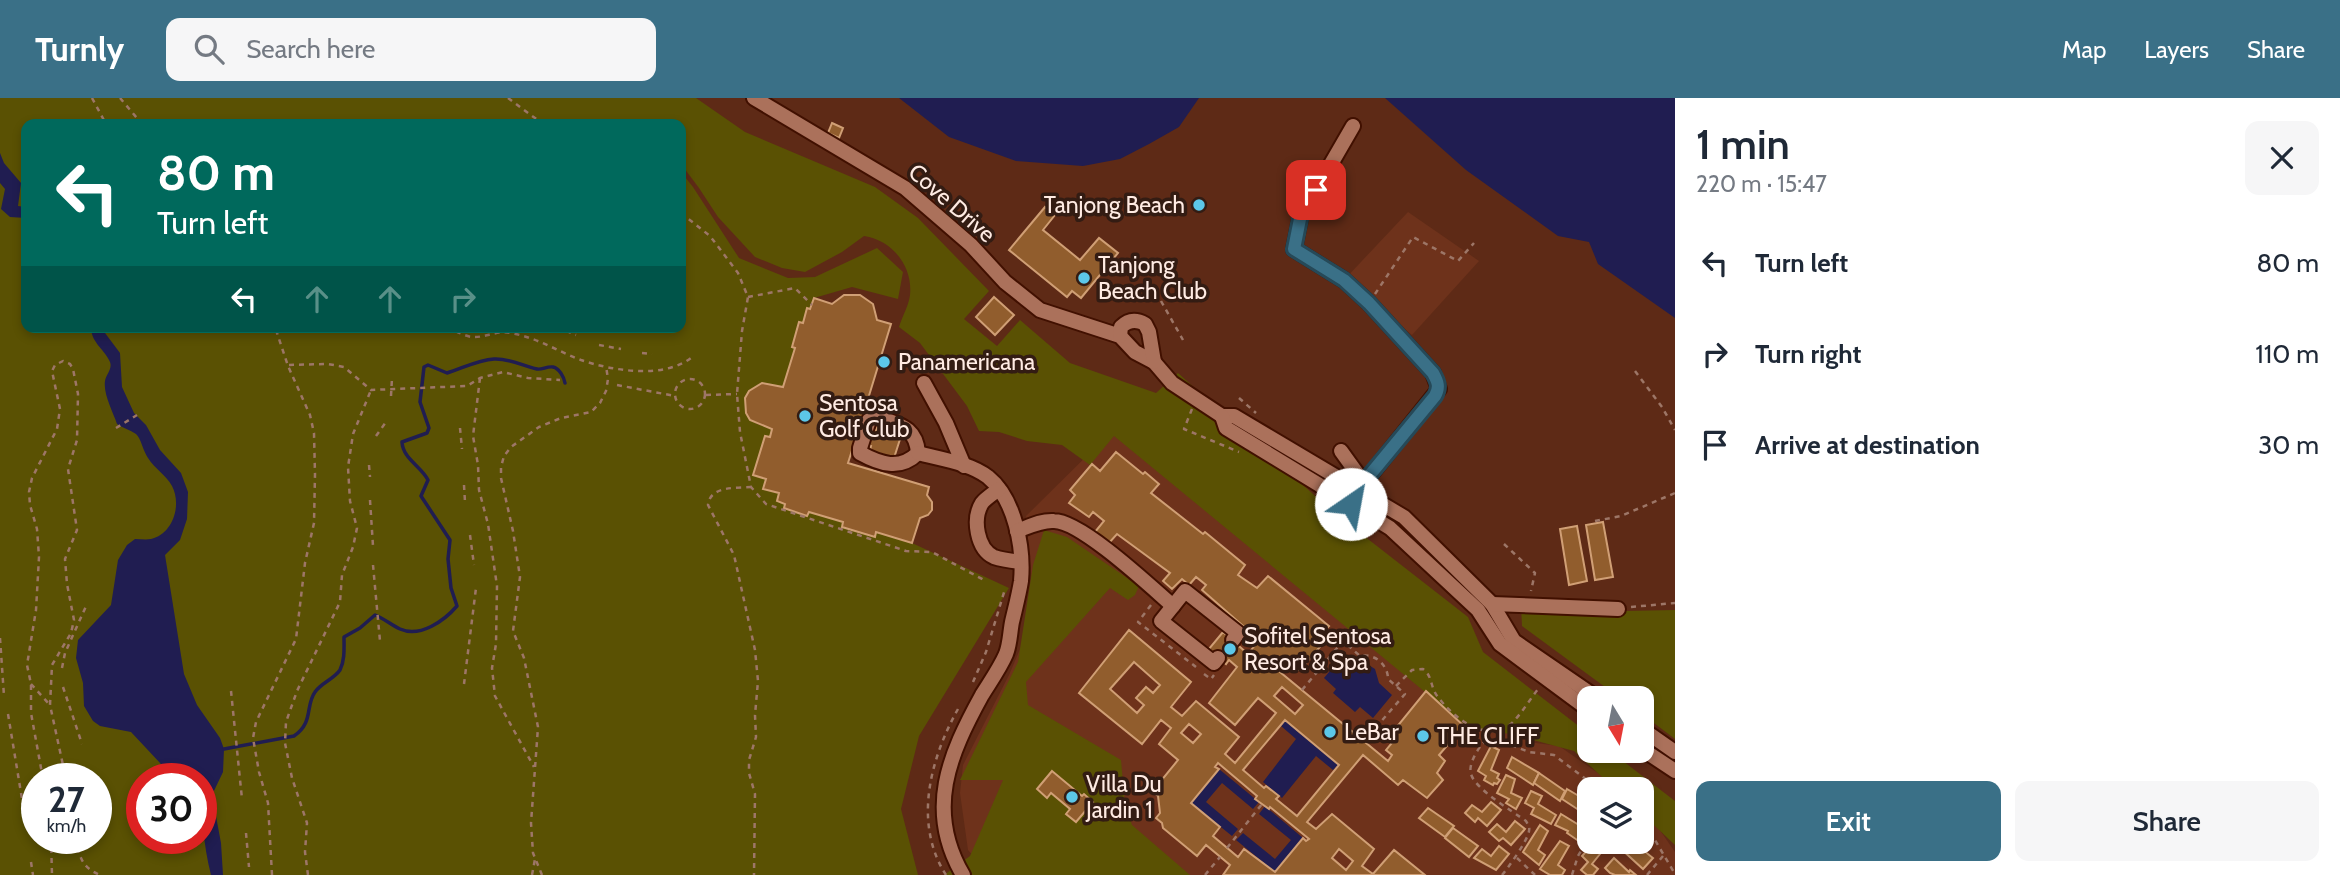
<!DOCTYPE html>
<html lang="en">
<head>
<meta charset="utf-8">
<style>
	:root { --surface:#fff; --page:#f6f6f7; --text:#1f2937; --muted:#747a83; --accent:#3a7087 }
	body { margin:0; font-family:Cabin,sans-serif; background:var(--page); color:var(--text); height:100vh; display:flex; flex-direction:column; font-size:26px; white-space:nowrap }
	* { box-sizing:border-box; margin:0 }
	p { font-size:23px; color:var(--muted) }
	.icon { flex:none; width:38px; height:38px; fill:none; stroke:currentColor; stroke-width:2; stroke-linecap:round; stroke-linejoin:round }
	.map { position:relative; flex:1; overflow:hidden }
	.side { display:flex; flex-direction:column; background:var(--surface); width:665px }
	.side>* { flex:none }
	.guide { position:absolute; left:21px; top:21px; width:665px; height:214px; border-radius:14px; box-shadow:0 4px 10px #0003; background:#00695c; color:#fff; overflow:hidden }
	.needle { width:46px; rotate:170deg }
	.tools { position:absolute; left:1577px; top:588px; display:grid; gap:14px }
	.tools a { display:grid; place-items:center; width:77px; height:77px; border-radius:14px; background:var(--surface); box-shadow:0 4px 10px #0003; font-size:35px }
	.speed { position:absolute; left:21px; top:665px; display:flex; gap:14px; font-size:35px; font-weight:700; text-align:center }
	.speed>* { display:grid; place-content:center; width:91px; height:91px; border-radius:50%; background:var(--surface); box-shadow:0 4px 10px #0003; line-height:1 }
	.speed small { font-size:18px; font-weight:400 }
	.speed .limit { border:10px solid #d22; background:#fff; color:#111 }
	.pin { position:absolute; display:grid; place-items:center; width:60px; height:60px; color:#fff; margin:-30px; border-radius:14px; box-shadow:0 4px 10px #0006 }
	.me { position:absolute; width:77px; margin:-38px; rotate:33deg; stroke-linejoin:round; filter:drop-shadow(0 0 5px #0008) }
	.turn { display:flex; align-items:center; gap:24px; height:147px; padding:0 21px; font-size:32px }
	.turn .icon { width:91px; height:91px; stroke-width:2.5 }
	.turn b { display:block; font-size:49px; line-height:60px }
	.lanes { display:flex; align-items:center; height:66px; padding:0 21px; background:#0003; justify-content:center; gap:35px; direction:ltr }
	.lanes .off { opacity:.35 }
	.round { display:grid; place-items:center; flex:none; width:74px; height:74px; border-radius:14px; background:var(--page) }
	.summary { display:flex; align-items:center; justify-content:space-between; height:119px; padding:0 21px }
	h1 { font-size:42px; font-weight:600; line-height:52px }
	.button { display:flex; gap:14px; margin-top:auto; padding:14px 21px }
	.button a { flex:1; height:80px; border-radius:14px; background:var(--accent); color:#fff; font-size:28px; font-weight:600; line-height:80px; text-align:center }
	.button a+a { background:var(--page); color:var(--text) }
	ul { padding:0; list-style:none }
	li { display:flex; align-items:center; gap:21px; height:91px; padding:0 21px }
	li div { flex:1 }
	li b { display:block; font-size:26px }
	li em { font-style:normal }
	header { display:flex; align-items:center; gap:42px; box-sizing:border-box; height:98px; padding:0 35px; background:var(--accent); color:#fff }
	header strong { font-size:33px }
	nav { display:flex; gap:38px; margin-inline-start:auto; font-size:24px }
	.search { width:490px; height:63px; background:var(--page); display:flex; align-items:center; gap:18px; box-sizing:border-box; padding:0 24px; border-radius:14px; color:var(--muted); font-size:26px }
	main { display:flex; flex:1; min-height:0 }
	.map>svg:first-child { display:block }
	.built { fill:#6e321b }
	.green { fill:#5a5103; fill-rule:evenodd }
	.water { fill:#201d51 }
	.lines { fill:none; stroke-linecap:round; stroke-linejoin:round }
	.stream { stroke:#201d51; stroke-width:3.5 }
	.building { fill:#915d2d; stroke:#d09f75; stroke-width:2; fill-rule:evenodd }
	.minor-casing { stroke:#411000; stroke-width:18 }
	.path { stroke:#9d7667; stroke-width:2.5; stroke-dasharray:5 5; stroke-linecap:butt }
	.minor { stroke:#ab715b; stroke-width:14 }
	.route-casing { stroke:#264958; stroke-width:18 }
	.route { stroke:#3a7087; stroke-width:12 }
	.poi-dot { fill:#5cc7e8; stroke:#331c13; stroke-width:2.5 }
	.labels { text-anchor:middle; stroke-width:7; stroke-linejoin:round; paint-order:stroke }
	.street-label { font-size:23px; fill:#ffebe3; stroke:#331c13 }
	.poi-label { font-size:23px; fill:#ffebe3; stroke:#331c13; text-anchor:start }
</style>
</head>
<body>
<header>
<strong>Turnly</strong>
<div class="search"><svg class="icon" aria-label="search" viewBox="0 0 24 24"><circle cx="10" cy="10" r="6"/><path d="M15 15l6 6"/></svg>Search here</div>
<nav><a>Map</a><a>Layers</a><a>Share</a></nav>
</header>
<main>
<div class="map">
<svg width="1675" height="777" viewBox="0 0 1675 777">
	<rect width="100%" height="100%" fill="#5e2a16"/>
	<g class="built">
		<polygon points="1408,114 1479,163 1412,237 1344,182"/>
		<polygon points="1112,333 1443,567 1528,644 1559,648 1608,682 1618,691 1589,691 1589,744 1642,744 1642,714 1659,731 1675,754 1675,777 990,777 968,752 960,695 963,667 1009,577 1028,532 1032,487 1026,418"/>
	</g>
	<g class="green">
		<path d="M 0,0 L 696,0 L 745,34 L 875,89 L 918,120 L 989,193 L 964,221 L 997,248 L 1020,222 L 1070,265 L 1156,295 L 1178,275 L 1332,413 L 1468,519 L 1483,554 L 1589,636 L 1589,653 L 1610,653 L 1675,703 L 1675,747 L 1642,716 L 1642,691 L 1615,691 L 1574,653 L 1511,636 L 1470,631 L 1114,338 L 1090,367 L 1062,347 L 1027,343 L 999,334 L 979,333 L 967,308 L 920,245 L 899,229 C 902,219 909,207 910,197 C 913,168 892,142 864,138 L 842,154 L 805,174 L 782,170 L 755,159 L 718,119 L 699,90 L 681,66 L 681,26 L 26,26 L 26,229 L 681,229 L 681,74 L 693,89 L 739,160 L 788,180 L 815,179 L 877,150 L 903,174 L 898,201 L 852,189 L 814,200 L 810,211 L 807,211 L 803,225 L 799,225 L 792,248 L 795,250 L 783,289 L 762,285 C 748,291 743,300 746,315 L 757,326 L 772,331 L 770,339 L 765,339 L 753,377 L 766,381 L 763,391 L 779,395 L 777,403 L 785,406 L 784,410 L 807,417 L 809,414 L 843,424 L 842,429 L 874,439 L 876,434 L 912,445 L 1009,490 L 919,638 L 901,711 L 918,777 L 0,777 ZM 37,681 L 96,681 L 96,740 L 37,740 ZM 142,681 L 201,681 L 201,740 L 142,740 Z"/>
		<polygon points="1044,432 1067,439 1139,488 1135,497 1128,502 1110,490 1026,584 1028,607 1121,662 1125,707 1132,727 1190,777 944,777 970,758 1003,682 960,682 1018,564 1033,467"/>
		<polygon points="1530,500 1544,502 1574,514 1675,512 1675,641 1642,616 1642,600 1620,600 1522,528 1521,508"/>
	</g>
	<g class="water">
		<polygon points="899,0 1199,0 1179,29 1149,46 1120,61 1083,68 1016,63 949,39"/>
		<polygon points="1385,0 1675,0 1675,220 1598,166 1589,144 1558,138 1466,72"/>
		<polygon points="0,55 4,65 21,85 18,108 26,109 26,120 10,119 1,111 5,91 0,85"/>
		<path d="M 91,229 L 106,229 L 105,235 L 120,255 L 122,289 L 134,315 L 146,327 L 160,352 L 181,375 L 188,394 L 187,421 L 180,442 L 165,457 L 184,576 L 197,607 L 220,640 L 224,651 L 223,674 L 212,697 L 221,745 L 223,777 L 211,777 C 203,745 201,713 201,681 L 175,681 L 131,634 L 100,628 L 93,623 L 84,608 L 83,585 L 76,560 L 78,542 L 111,507 L 118,462 L 127,447 L 135,441 C 140,441 146,442 151,441 C 173,436 182,407 172,388 C 166,377 155,371 148,360 C 143,353 141,340 136,336 C 130,332 123,330 117,326 C 113,314 103,296 105,283 C 106,276 114,270 109,262 C 103,250 91,244 91,229 Z"/>
		<polygon points="1344,556 1357,568 1367,566 1375,571 1379,585 1392,597 1373,620 1360,609 1355,614 1333,595 1336,591 1324,580"/>
		<polygon points="1285,623 1338,667 1333,672 1316,658 1282,700 1263,684 1296,641 1281,628"/>
		<polygon points="1219,671 1259,704 1253,711 1222,685 1206,704 1238,731 1232,738 1191,705"/>
		<polygon points="1265,708 1303,740 1275,774 1236,742 1243,735 1275,761 1291,742 1259,716"/>
	</g>
	<g class="lines">
		<path class="stream" d="M 224,651 L 294,638 C 314,624 305,608 315,594 C 321,585 334,581 340,572 C 345,562 344,550 344,539 L 360,530 L 375,517 C 385,521 391,527 400,531 C 420,540 444,523 457,508 L 451,490 L 448,461 L 450,442 L 421,398 L 428,382 C 421,368 403,361 402,344 L 427,335 L 429,330 L 420,304 L 424,269 L 428,267 L 447,275 C 463,270 478,262 494,261 C 509,260 523,268 537,271 C 542,272 547,268 553,269 C 559,270 564,279 565,285"/>
	</g>
	<g class="building">
		<polygon points="832,25 843,30 839,40 828,35"/>
		<polygon points="1045,109 1055,117 1043,132 1080,162 1099,140 1118,155 1081,200 1072,193 1067,199 1009,152"/>
		<polygon points="844,197 860,197 873,206 877,222 891,226 860,327 876,332 878,328 902,335 894,360 870,353 871,348 855,343 848,365 929,389 927,397 932,404 932,412 928,417 920,420 912,445 876,434 875,439 842,429 843,424 809,414 807,418 784,410 785,406 777,403 779,395 763,391 766,381 753,377 765,338 770,339 772,331 750,322 746,315 745,300 749,293 762,285 783,289 795,250 792,249 799,224 803,225 807,210 810,211 814,200 832,206"/>
		<polygon points="994,199 1014,217 995,237 976,219"/>
		<path d="M 1116,354 L 1143,376 L 1145,374 L 1159,386 L 1151,395 L 1203,436 L 1205,434 L 1245,467 L 1238,477 L 1257,490 L 1268,478 L 1329,528 L 1326,531 L 1331,536 L 1300,572 L 1296,572 L 1287,564 L 1280,574 L 1388,663 L 1392,657 L 1386,652 L 1396,640 L 1391,636 L 1426,593 L 1464,628 L 1439,657 L 1445,663 L 1437,675 L 1443,682 L 1427,700 L 1403,682 L 1398,687 L 1363,657 L 1307,724 L 1316,731 L 1332,716 L 1374,751 L 1362,768 L 1373,776 L 1394,752 L 1425,777 L 1223,777 L 1230,767 L 1206,747 L 1197,758 L 1163,730 L 1162,725 L 1156,720 L 1160,715 L 1158,698 L 1154,695 L 1156,689 L 1178,662 L 1159,646 L 1171,630 L 1161,622 L 1142,646 L 1079,595 L 1129,532 L 1191,584 L 1171,609 L 1182,618 L 1196,603 L 1239,639 L 1225,656 L 1235,665 L 1276,615 L 1258,600 L 1235,627 L 1209,605 L 1237,569 L 1229,562 L 1226,566 L 1208,552 L 1223,534 L 1248,556 L 1259,542 L 1202,492 L 1206,487 L 1196,479 L 1189,487 L 1182,481 L 1172,491 L 1163,483 L 1170,475 L 1117,436 L 1108,446 L 1095,434 L 1104,423 L 1093,414 L 1089,419 L 1069,405 L 1075,397 L 1070,392 L 1092,366 L 1100,373 ZM 1134,564 L 1160,587 L 1153,595 L 1146,589 L 1136,600 L 1144,607 L 1137,615 L 1110,591 ZM 1282,589 L 1303,607 L 1295,616 L 1274,598 ZM 1285,622 L 1339,667 L 1297,718 L 1276,701 L 1279,698 L 1266,688 L 1264,690 L 1243,672 ZM 1189,626 L 1201,636 L 1193,645 L 1181,635 ZM 1218,665 L 1257,698 L 1255,701 L 1269,711 L 1270,709 L 1309,741 L 1306,743 L 1303,740 L 1275,774 L 1244,751 L 1238,759 L 1213,738 L 1220,729 L 1191,705 L 1219,671 L 1215,669 ZM 1339,751 L 1353,763 L 1346,772 L 1332,760 Z"/>
		<polygon points="1603,424 1613,479 1595,482 1586,427"/>
		<polygon points="1577,428 1587,483 1569,487 1560,431"/>
		<polygon points="1491,648 1499,652 1491,672 1499,676 1497,680 1500,682 1497,686 1494,685 1493,687 1484,682 1486,678 1478,673"/>
		<polygon points="1512,659 1539,675 1533,687 1507,670"/>
		<polygon points="1052,673 1082,698 1084,696 1093,704 1076,724 1066,716 1070,711 1051,695 1047,700 1037,691"/>
		<polygon points="1539,675 1565,693 1560,703 1534,685"/>
		<polygon points="1506,677 1515,681 1511,695 1522,700 1516,711 1506,705 1509,701 1497,695"/>
		<polygon points="1567,691 1589,704 1588,718 1562,701"/>
		<polygon points="1531,693 1542,698 1538,706 1556,717 1551,726 1531,716 1534,710 1525,705"/>
		<polygon points="1491,704 1501,712 1487,728 1478,720 1475,724 1465,715 1472,707 1482,714"/>
		<polygon points="1428,710 1454,728 1445,739 1419,720"/>
		<polygon points="1561,716 1587,732 1583,746 1567,735 1568,733 1555,727"/>
		<polygon points="1515,723 1525,731 1511,747 1503,740 1499,743 1489,734 1497,726 1506,734"/>
		<polygon points="1540,727 1548,733 1538,752 1545,757 1539,767 1523,754"/>
		<polygon points="1453,730 1478,748 1469,759 1445,740"/>
		<polygon points="1560,743 1569,748 1558,767 1565,772 1562,777 1550,777 1540,771"/>
		<polygon points="1595,744 1599,744 1603,747 1598,753 1600,756 1592,766 1598,771 1593,777 1587,777 1581,772 1588,764 1582,758"/>
		<polygon points="1626,744 1631,746 1633,744 1653,760 1643,771 1620,750"/>
		<polygon points="1499,748 1509,756 1496,772 1474,760 1482,751 1491,758"/>
		<polygon points="1614,760 1629,774 1630,772 1636,777 1615,777 1610,775 1605,770"/>
	</g>
	<g class="lines">
		<g class="minor-casing">
			<g id="minor">
				<polyline points="754,0 905,90 971,147 1005,184 1040,212 1120,238 1135,254 1154,264 1172,285 1222,318 1234,318 1404,419 1492,506 1514,543 1597,600"/>
				<path d="M 1120,238 L 1121,229 C 1128,222 1136,221 1145,226 L 1149,234 L 1154,264"/>
				<polyline points="924,285 946,325 964,368"/>
				<path d="M 876,318 C 898,327 916,328 918,355 C 900,373 880,366 860,355 L 860,350 L 869,322 Z"/>
				<polyline points="1222,318 1226,330 1390,430 1478,512 1500,546 1589,612"/>
				<polyline points="1341,353 1364,385"/>
				<path d="M 918,355 C 940,361 970,365 988,379 C 1015,401 1024,450 1021,483 C 1019,496 1015,511 1012,524 C 1010,534 1010,546 1006,556 C 1000,570 990,584 982,597 C 949,657 925,712 963,777"/>
				<path d="M 999,391 C 994,395 986,400 982,405 C 972,421 977,451 994,459 C 1003,462 1012,463 1021,464"/>
				<polyline points="1351,406 1364,385 1439,291 1433,275 1369,205 1344,182 1294,151 1303,106 1316,92 1353,28"/>
				<path d="M 1017,433 C 1028,429 1041,422 1054,423 C 1081,423 1150,488 1173,508"/>
				<polyline points="1492,506 1618,511"/>
				<polyline points="1218,560 1214,565 1161,523 1185,493 1238,535 1233,542"/>
				<polyline points="1642,631 1675,654"/>
				<polyline points="1642,651 1675,673"/>
			</g>
		</g>
		<g class="path">
			<polyline points="92,0 106,26"/>
			<polyline points="120,0 142,26"/>
			<polyline points="508,0 543,26"/>
			<polyline points="681,115 710,138 738,175 748,199 742,233 737,296 740,334 751,389 766,406 906,453 932,454 984,482"/>
			<polyline points="1375,196 1413,139 1458,163 1474,145"/>
			<polyline points="748,199 795,190 812,207"/>
			<polyline points="1161,203 1183,242"/>
			<path d="M 447,229 C 454,232 464,238 472,239 C 485,240 497,232 510,235 C 536,239 557,253 581,262 C 613,273 663,281 691,260"/>
			<polyline points="557,229 576,237"/>
			<polyline points="599,247 621,251"/>
			<polyline points="642,255 652,256"/>
			<polyline points="289,267 328,266 344,269 371,292 467,288 480,280 503,274 528,280 560,282"/>
			<polyline points="1635,273 1662,309 1675,332"/>
			<polyline points="480,280 473,338 478,367 479,392 488,426 497,488 496,546 492,570 495,598 534,669"/>
			<circle cx="690" cy="296" r="15"/>
			<polyline points="617,287 675,298"/>
			<polyline points="706,297 737,296"/>
			<polyline points="391,298 392,280"/>
			<polyline points="1239,300 1256,315"/>
			<polyline points="1192,311 1184,331 1239,354"/>
			<polyline points="116,330 137,317"/>
			<polyline points="460,330 462,351"/>
			<polyline points="376,338 386,324"/>
			<polyline points="369,367 370,379"/>
			<polyline points="464,387 465,404"/>
			<path d="M 751,389 C 735,390 710,388 708,407 L 734,457 L 755,552 L 758,583 L 755,617 L 756,639 L 749,662 L 749,675 L 755,696 L 754,777"/>
			<polyline points="370,402 373,448"/>
			<polyline points="1595,423 1621,418 1675,395"/>
			<polyline points="470,437 474,467"/>
			<polyline points="1504,446 1535,475 1531,493"/>
			<polyline points="373,467 380,543"/>
			<polyline points="1151,507 1138,524 1196,569"/>
			<polyline points="1631,509 1675,505"/>
			<polyline points="0,540 4,598"/>
			<polyline points="62,570 65,555 87,506"/>
			<polyline points="1204,576 1211,581 1214,577"/>
			<polyline points="973,584 986,554 1005,491"/>
			<polyline points="31,586 50,607"/>
			<polyline points="464,586 476,490"/>
			<path d="M 1396,588 L 1412,572 L 1423,571 C 1433,578 1430,590 1438,599 C 1453,619 1486,647 1512,625 C 1522,615 1530,601 1539,590"/>
			<polyline points="63,589 82,646"/>
			<path d="M 1302,592 L 1343,543 L 1360,558 C 1375,555 1388,567 1388,581 L 1405,596 L 1364,643"/>
			<polyline points="231,593 242,701"/>
			<polyline points="8,616 23,707"/>
			<polyline points="43,681 31,615 31,586 27,567 36,512 39,459 37,431 30,407 29,394 32,380 57,331 60,311 52,273 55,267 63,263 70,266 73,271 78,296 77,342 68,371 77,432 65,461 67,486 74,522 71,535 52,567 50,607 66,681"/>
			<polyline points="1642,728 1652,737 1675,776"/>
			<polyline points="246,735 249,769"/>
			<polyline points="51,740 52,777"/>
			<path d="M 75,740 C 80,759 81,769 100,777"/>
			<polyline points="1227,750 1262,706"/>
			<polyline points="1517,760 1535,777"/>
			<polyline points="31,764 33,777"/>
			<polyline points="272,777 268,705 259,674 253,640 256,624 296,541 305,465 314,425 315,376 314,335 310,317 288,268 275,229"/>
			<polyline points="308,777 305,754 307,725 292,680 285,645 286,624 297,593 340,504 342,477 353,449 357,430 350,403 348,369 353,336 371,292"/>
			<polyline points="532,777 535,761"/>
			<polyline points="542,777 533,755 531,725 538,629 524,560 513,533 520,479 513,433 501,380 501,369 504,358 511,349 539,329 561,320 591,314 600,305 606,293 608,281 606,268"/>
			<path d="M 946,777 C 913,726 930,661 958,611"/>
			<polyline points="1205,777 1220,759"/>
			<path d="M 1502,777 C 1508,770 1528,742 1529,733 C 1530,728 1528,727 1526,723 C 1512,713 1475,691 1471,676 C 1468,667 1477,652 1483,645 L 1498,642 L 1529,654 L 1554,657 L 1599,691"/>
			<polyline points="1572,777 1578,758 1589,739"/>
			<polyline points="1647,777 1663,758"/>
		</g>
		<use href="#minor" class="minor"/>
	</g>
	<g class="lines">
		<g class="route-casing">
			<path id="route" d="M 1316,92 L 1303,106 L 1294,151 L 1344,182 L 1369,205 L 1433,275 C 1438,284 1440,289 1435,298 L 1364,384 L 1351,406"/>
		</g>
		<use href="#route" class="route"/>
	</g>
	<g class="poi-dot">
		<circle cx="1199" cy="107" r="7"/>
		<circle cx="1084" cy="180" r="7"/>
		<circle cx="884" cy="264" r="7"/>
		<circle cx="805" cy="318" r="7"/>
		<circle cx="1230" cy="551" r="7"/>
		<circle cx="1330" cy="634" r="7"/>
		<circle cx="1423" cy="638" r="7"/>
		<circle cx="1072" cy="699" r="7"/>
	</g>
	<g class="labels">
		<g class="street-label">
			<text transform="translate(952 105) rotate(41)" y="8">Cove Drive</text>
		</g>
		<g class="poi-label">
			<text x="1185" y="115" text-anchor="end">Tanjong Beach</text>
			<text x="1098" y="175">Tanjong<tspan x="1098" dy="26">Beach Club</tspan></text>
			<text x="898" y="272">Panamericana</text>
			<text x="819" y="313">Sentosa<tspan x="819" dy="26">Golf Club</tspan></text>
			<text x="1244" y="546">Sofitel Sentosa<tspan x="1244" dy="26">Resort &amp; Spa</tspan></text>
			<text x="1344" y="642">LeBar</text>
			<text x="1437" y="646">THE CLIFF</text>
			<text x="1086" y="694">Villa Du<tspan x="1086" dy="26">Jardin 1</tspan></text>
		</g>
	</g>
</svg>
<div class="tools">
<a><svg class="needle" viewBox="-14 -14 28 28"><path d="M0-13l5 13h-10z" fill="#e53935"/><path d="M0 13l5-13h-10z" fill="#747a83"/></svg></a>
<a><svg class="icon" aria-label="layers" viewBox="0 0 24 24"><path d="M12 4l9 5-9 5-9-5zM3 14l9 5 9-5"/></svg></a>
</div>
<div class="speed"><div>27<small>km/h</small></div><div class="limit">30</div></div>
<div class="pin" style="left:1316px;top:92px;background:#d93025"><svg class="icon" aria-label="arrive" viewBox="0 0 24 24"><path d="M6 21V4h12l-3 4 3 4H6"/></svg></div>
<svg class="me" style="left:1351px;top:406px" viewBox="-20 -20 40 40"><circle r="19" fill="#fff"/><path d="M0-13L10 11 0 6-10 11z" fill="#3a7087"/></svg>
<div class="guide">
<div class="turn"><svg class="icon" aria-label="left" viewBox="0 0 24 24"><path d="M17 20v-9H6M10 6l-5 5 5 5"/></svg><div><b>80 m</b>Turn left</div></div>
<div class="lanes"><svg class="icon" aria-label="left" viewBox="0 0 24 24"><path d="M17 20v-9H6M10 6l-5 5 5 5"/></svg><svg class="icon off" aria-label="ahead" viewBox="0 0 24 24"><path d="M12 20V5M6 11l6-6 6 6"/></svg><svg class="icon off" aria-label="ahead" viewBox="0 0 24 24"><path d="M12 20V5M6 11l6-6 6 6"/></svg><svg class="icon off" aria-label="right" viewBox="0 0 24 24"><path d="M7 20v-9h11M14 6l5 5-5 5"/></svg></div>
</div>
</div>
<section class="side">
<div class="summary"><div><h1>1 min</h1><p>220 m · 15:47</p></div><a class="round"><svg class="icon" aria-label="close" viewBox="0 0 24 24"><path d="M6 6l12 12M18 6L6 18"/></svg></a></div>
<ul>
<li><svg class="icon" aria-label="left" viewBox="0 0 24 24"><path d="M17 20v-9H6M10 6l-5 5 5 5"/></svg><div><b>Turn left</b></div><em>80 m</em></li>
<li><svg class="icon" aria-label="right" viewBox="0 0 24 24"><path d="M7 20v-9h11M14 6l5 5-5 5"/></svg><div><b>Turn right</b></div><em>110 m</em></li>
<li><svg class="icon" aria-label="arrive" viewBox="0 0 24 24"><path d="M6 21V4h12l-3 4 3 4H6"/></svg><div><b>Arrive at destination</b></div><em>30 m</em></li>
</ul>
<div class="button"><a>Exit</a><a>Share</a></div>
</section>
</main>
</body>
</html>
